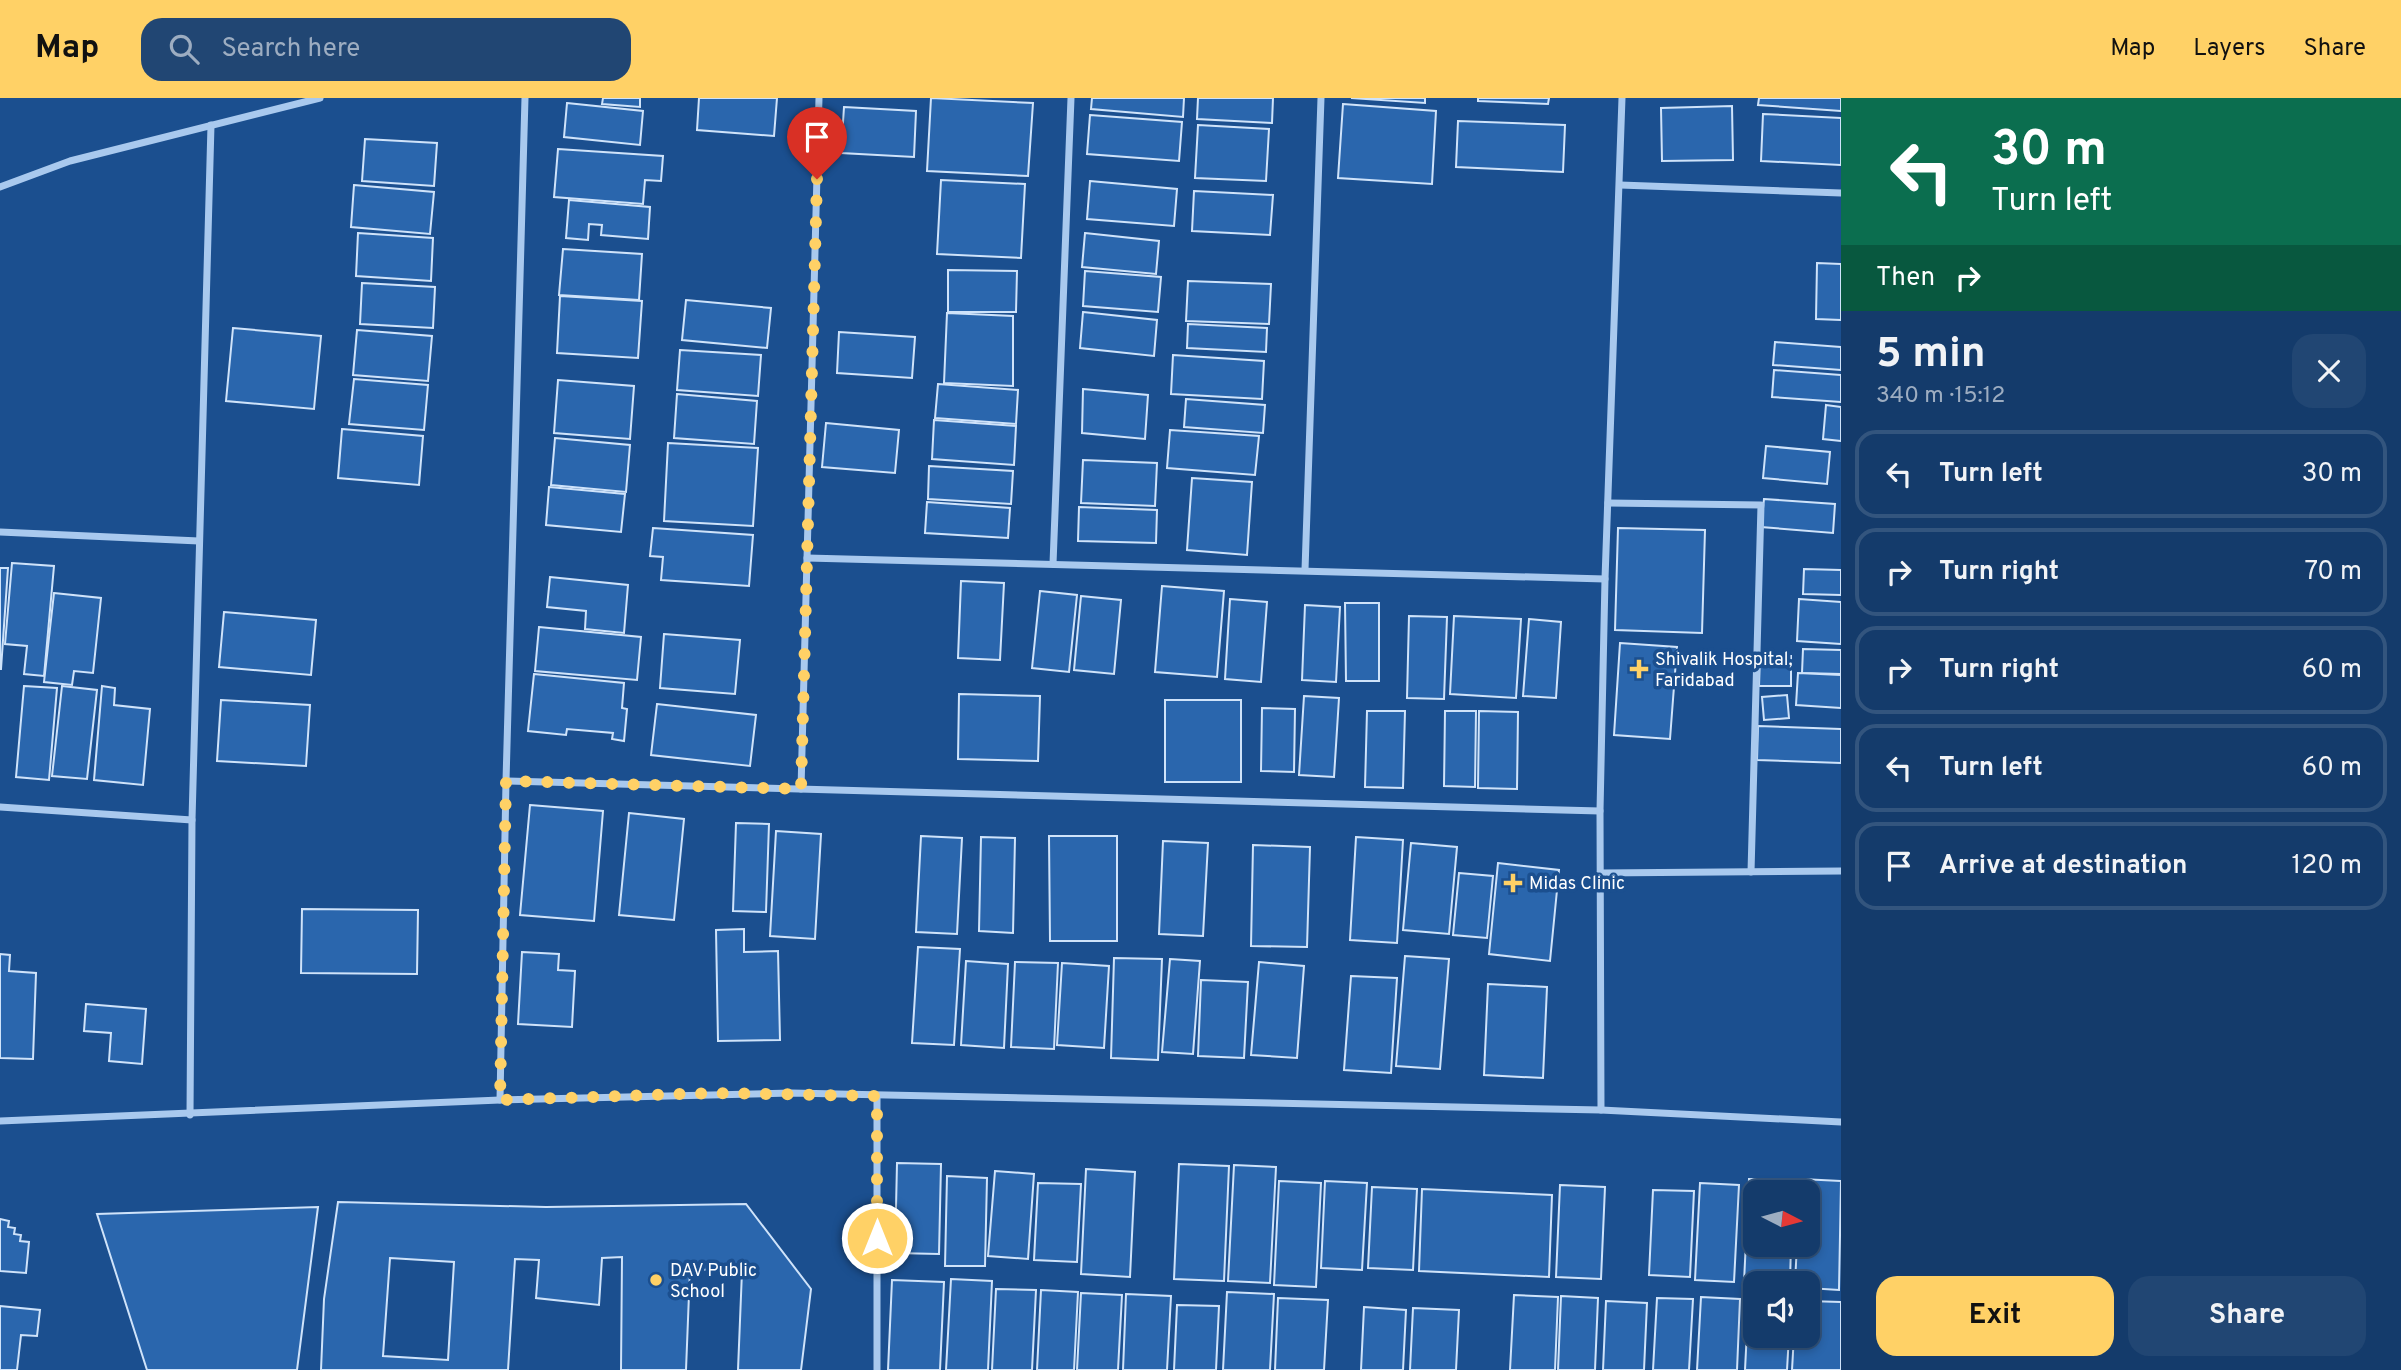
<!DOCTYPE html>
<html lang="en">
<head>
<meta charset="utf-8">
<style>
	:root { --surface:#143b6b; --page:#214673; --text:#f1f3f6; --muted:#9dadc1; --line:#33557e; --accent:#ffd166 }
	body { margin:0; font-family:Overpass,sans-serif; background:var(--page); color:var(--text); height:100vh; display:flex; flex-direction:column; font-size:26px; white-space:nowrap }
	* { box-sizing:border-box; margin:0 }
	p { font-size:23px; color:var(--muted) }
	.icon { flex:none; width:38px; height:38px; fill:none; stroke:currentColor; stroke-width:2; stroke-linecap:round; stroke-linejoin:round }
	.map { position:relative; flex:1; overflow:hidden }
	.sheet { display:flex; flex-direction:column; background:var(--surface); width:560px }
	.sheet>* { flex:none }
	.banner { background:#0b6e4f; color:#fff; overflow:hidden }
	.needle { width:46px; rotate:96deg }
	.fabs { position:absolute; left:1743px; top:1082px; display:grid; gap:14px }
	.fabs a { display:grid; place-items:center; width:77px; height:77px; border-radius:14px; background:var(--surface); box-shadow:0 4px 10px #0003,0 0 0 2px var(--line); font-size:35px }
	.pin { position:absolute; display:grid; place-items:center; width:60px; height:60px; color:#fff; margin:-72px -30px; border-radius:50% 50% 50% 0; rotate:-45deg; box-shadow:0 0 7px #0007 }
	.pin .icon { rotate:45deg }
	.me { position:absolute; width:77px; margin:-38px; rotate:0deg; stroke-linejoin:round; filter:drop-shadow(0 0 5px #0008) }
	.turn { display:flex; align-items:center; gap:24px; height:147px; padding:0 35px; font-size:32px }
	.turn .icon { width:91px; height:91px; stroke-width:2.5 }
	.turn b { display:block; font-size:49px; line-height:60px }
	.then { display:flex; align-items:center; height:66px; padding:0 35px; background:#0003; gap:14px; font-size:26px }
	.round { display:grid; place-items:center; flex:none; width:74px; height:74px; border-radius:21px; background:var(--page) }
	.overview { display:flex; align-items:center; justify-content:space-between; height:119px; padding:0 35px }
	h1 { font-size:42px; font-weight:700; line-height:52px }
	.action { display:flex; gap:14px; margin-top:auto; padding:14px 35px }
	.action a { flex:1; height:80px; border-radius:21px; background:var(--accent); color:#111; font-size:28px; font-weight:700; line-height:80px; text-align:center }
	.action a+a { background:var(--page); color:var(--text) }
	ul { padding:0; list-style:none }
	li { display:flex; align-items:center; gap:21px; height:88px; margin:0 14px 10px; padding:0 21px; border:4px solid var(--line); border-radius:21px }
	li div { flex:1 }
	li b { display:block; font-size:26px }
	li em { font-style:normal }
	header { display:flex; align-items:center; gap:42px; box-sizing:border-box; height:98px; padding:0 35px; background:var(--accent); color:#111 }
	header strong { font-size:33px }
	nav { display:flex; gap:38px; margin-inline-start:auto; font-size:24px }
	.search { width:490px; height:63px; background:var(--page); display:flex; align-items:center; gap:18px; box-sizing:border-box; padding:0 24px; border-radius:21px; color:var(--muted); font-size:26px }
	main { display:flex; flex:1; min-height:0 }
	.map>svg:first-child { display:block }
	.building { fill:#2a66ad; stroke:#cfe3fa; stroke-width:2; fill-rule:evenodd }
	.lines { fill:none; stroke-linecap:round; stroke-linejoin:round }
	.street { stroke:#a9c9ee; stroke-width:7 }
	.route { stroke:#ffd166; stroke-width:12; stroke-dasharray:0 21.6 }
	.poi-dot { fill:#ffd166; stroke:#1b4f8f; stroke-width:2.5 }
	.labels { text-anchor:middle; stroke-width:7; stroke-linejoin:round; paint-order:stroke }
	.poi-label { font-size:18px; fill:#fff; stroke:#1b4f8f; text-anchor:start }
</style>
</head>
<body>
<header>
<strong>Map</strong>
<div class="search"><svg class="icon" aria-label="search" viewBox="0 0 24 24"><circle cx="10" cy="10" r="6"/><path d="M15 15l6 6"/></svg>Search here</div>
<nav><a>Map</a><a>Layers</a><a>Share</a></nav>
</header>
<main>
<div class="map">
<svg width="1841" height="1272" viewBox="0 0 1841 1272">
	<rect width="100%" height="100%" fill="#1b4f8f"/>
	<g class="building">
		<polygon points="603,0 640,0 640,9 602,6"/>
		<polygon points="699,0 777,0 774,38 697,32"/>
		<polygon points="931,0 1033,5 1028,78 927,73"/>
		<polygon points="1092,0 1184,0 1183,19 1091,11"/>
		<polygon points="1198,0 1273,0 1272,25 1197,21"/>
		<polygon points="1351,0 1425,0 1425,5"/>
		<polygon points="1478,0 1549,0 1548,6 1478,3"/>
		<polygon points="1759,0 1841,0 1841,13 1758,7"/>
		<polygon points="567,5 643,13 640,47 564,39"/>
		<polygon points="1343,6 1436,13 1432,86 1338,80"/>
		<polygon points="1732,8 1733,62 1662,63 1661,10"/>
		<polygon points="844,9 916,13 914,59 841,55"/>
		<polygon points="1763,16 1841,20 1841,67 1761,63"/>
		<polygon points="1090,17 1182,24 1179,63 1087,56"/>
		<polygon points="1458,23 1565,27 1563,74 1456,69"/>
		<polygon points="1198,27 1269,31 1266,83 1195,80"/>
		<polygon points="365,41 437,45 434,88 362,83"/>
		<polygon points="558,51 663,58 661,83 645,82 643,106 554,99"/>
		<polygon points="941,82 1025,86 1021,160 937,156"/>
		<polygon points="1090,83 1177,91 1174,128 1087,121"/>
		<polygon points="354,87 434,94 430,136 351,129"/>
		<polygon points="1194,93 1273,97 1270,137 1192,133"/>
		<polygon points="569,102 650,109 648,141 601,137 602,127 589,126 588,142 566,140"/>
		<polygon points="358,135 433,140 431,183 356,178"/>
		<polygon points="1085,135 1159,143 1156,176 1082,169"/>
		<polygon points="563,151 642,156 639,202 559,197"/>
		<polygon points="1817,165 1841,166 1841,222 1816,221"/>
		<polygon points="948,172 1017,173 1016,214 948,214"/>
		<polygon points="1085,173 1161,179 1158,214 1083,208"/>
		<polygon points="1188,183 1271,186 1269,226 1186,223"/>
		<polygon points="362,185 435,189 433,230 360,226"/>
		<polygon points="560,198 642,203 638,260 557,255"/>
		<polygon points="686,202 771,210 767,250 682,242"/>
		<polygon points="1083,214 1157,222 1154,258 1080,250"/>
		<polygon points="947,215 1013,218 1013,288 944,285"/>
		<polygon points="1188,226 1267,230 1266,254 1187,250"/>
		<polygon points="233,230 321,238 314,311 226,303"/>
		<polygon points="357,232 432,238 428,283 353,277"/>
		<polygon points="839,234 915,239 912,280 837,275"/>
		<polygon points="1775,244 1841,249 1841,272 1773,267"/>
		<polygon points="680,252 761,257 758,298 677,292"/>
		<polygon points="1173,257 1264,263 1262,301 1171,296"/>
		<polygon points="1774,272 1841,277 1841,304 1772,299"/>
		<polygon points="354,281 428,287 424,332 349,326"/>
		<polygon points="558,282 634,288 630,341 554,335"/>
		<polygon points="938,286 1018,292 1016,326 935,320"/>
		<polygon points="1083,291 1148,297 1145,341 1082,335"/>
		<polygon points="677,296 757,303 754,346 674,340"/>
		<polygon points="1186,301 1265,307 1263,335 1184,329"/>
		<polygon points="1826,307 1841,309 1841,343 1823,341"/>
		<polygon points="934,322 1016,328 1014,367 932,361"/>
		<polygon points="826,325 899,332 895,375 822,369"/>
		<polygon points="342,331 423,338 419,387 338,380"/>
		<polygon points="1170,332 1259,338 1255,377 1167,370"/>
		<polygon points="555,340 630,347 626,394 551,387"/>
		<polygon points="668,345 758,350 753,428 664,423"/>
		<polygon points="1766,348 1830,354 1827,386 1763,380"/>
		<polygon points="1083,362 1157,365 1155,408 1081,405"/>
		<polygon points="929,368 1013,373 1011,406 928,401"/>
		<polygon points="1192,380 1252,384 1247,457 1187,452"/>
		<polygon points="549,389 625,396 621,434 546,427"/>
		<polygon points="1764,401 1835,406 1833,435 1761,429"/>
		<polygon points="927,404 1010,410 1008,440 925,435"/>
		<polygon points="1079,409 1157,412 1156,445 1078,443"/>
		<polygon points="653,430 753,437 749,488 661,482 663,459 650,458"/>
		<polygon points="1618,430 1705,432 1702,535 1615,532"/>
		<polygon points="12,465 54,468 44,578 24,576 27,548 5,546"/>
		<polygon points="0,470 8,470 1,571 0,571"/>
		<polygon points="1804,471 1841,472 1841,497 1803,496"/>
		<polygon points="550,479 628,487 624,535 585,531 586,513 547,509"/>
		<polygon points="961,483 1004,485 1000,562 958,560"/>
		<polygon points="1162,488 1224,493 1217,579 1155,574"/>
		<polygon points="1040,493 1077,497 1069,574 1032,570"/>
		<polygon points="54,495 101,500 93,575 74,573 72,587 44,584"/>
		<polygon points="1081,498 1121,502 1114,576 1074,572"/>
		<polygon points="1230,501 1267,504 1261,584 1225,581"/>
		<polygon points="1799,501 1841,504 1841,546 1797,543"/>
		<polygon points="1345,505 1379,505 1379,583 1346,583"/>
		<polygon points="1305,507 1340,509 1336,584 1302,582"/>
		<polygon points="224,514 316,522 311,577 219,569"/>
		<polygon points="1409,518 1447,519 1444,601 1407,600"/>
		<polygon points="1454,518 1521,521 1516,600 1450,596"/>
		<polygon points="1529,521 1561,524 1556,600 1523,598"/>
		<polygon points="539,529 641,539 637,582 535,573"/>
		<polygon points="664,536 740,542 735,596 660,590"/>
		<polygon points="1620,545 1677,549 1670,641 1614,637"/>
		<polygon points="1803,551 1841,552 1841,576 1802,575"/>
		<polygon points="1760,558 1791,558 1791,588 1759,588"/>
		<polygon points="1798,575 1841,577 1841,610 1796,607"/>
		<polygon points="534,576 624,585 622,610 627,611 624,643 612,641 613,635 567,631 566,637 528,633"/>
		<polygon points="24,588 57,590 49,682 16,679"/>
		<polygon points="62,588 97,592 87,681 52,678"/>
		<polygon points="102,588 115,590 114,607 150,611 143,687 94,682"/>
		<polygon points="959,596 1040,598 1038,663 958,661"/>
		<polygon points="1787,597 1789,620 1764,622 1762,599"/>
		<polygon points="1304,598 1339,600 1334,679 1299,677"/>
		<polygon points="221,602 310,607 306,668 217,663"/>
		<rect x="1165" y="602" width="76" height="82"/>
		<polygon points="657,606 756,617 750,668 651,657"/>
		<polygon points="1262,610 1295,611 1294,674 1261,673"/>
		<polygon points="1367,613 1405,613 1403,690 1365,689"/>
		<polygon points="1445,613 1476,613 1475,689 1444,688"/>
		<polygon points="1479,613 1518,614 1517,691 1478,690"/>
		<polygon points="1758,628 1841,631 1841,665 1757,662"/>
		<polygon points="530,707 603,713 594,823 520,817"/>
		<polygon points="629,715 684,721 674,822 619,817"/>
		<polygon points="736,725 769,726 766,814 733,813"/>
		<polygon points="776,733 821,736 815,841 770,838"/>
		<polygon points="921,738 962,740 957,836 916,834"/>
		<polygon points="1049,738 1117,738 1117,843 1050,843"/>
		<polygon points="981,739 1015,740 1013,835 979,833"/>
		<polygon points="1356,739 1403,742 1397,845 1350,842"/>
		<polygon points="1163,743 1208,745 1203,838 1159,836"/>
		<polygon points="1411,745 1457,749 1449,836 1403,832"/>
		<polygon points="1253,747 1310,749 1307,849 1251,848"/>
		<polygon points="1498,765 1559,772 1550,863 1489,856"/>
		<polygon points="1459,775 1493,778 1487,840 1453,837"/>
		<polygon points="302,811 418,812 417,876 301,875"/>
		<polygon points="744,831 744,854 778,853 780,942 718,943 716,832"/>
		<polygon points="918,849 960,851 954,947 912,945"/>
		<polygon points="522,854 559,856 558,872 575,873 572,929 518,926"/>
		<polygon points="0,856 10,857 9,873 36,875 33,961 0,960"/>
		<polygon points="1405,858 1449,861 1440,971 1396,968"/>
		<polygon points="1114,860 1162,861 1158,962 1111,960"/>
		<polygon points="1170,861 1200,863 1193,956 1162,954"/>
		<polygon points="966,863 1008,866 1004,950 961,947"/>
		<polygon points="1015,864 1058,865 1054,951 1011,949"/>
		<polygon points="1259,864 1304,868 1297,960 1251,957"/>
		<polygon points="1062,865 1109,868 1104,950 1057,947"/>
		<polygon points="1351,878 1397,880 1391,975 1344,972"/>
		<polygon points="1201,882 1248,884 1244,960 1198,958"/>
		<polygon points="1488,886 1547,889 1543,980 1484,977"/>
		<polygon points="86,906 146,911 142,966 109,963 111,935 84,933"/>
		<polygon points="897,1065 941,1066 939,1156 895,1155"/>
		<polygon points="1179,1066 1229,1068 1224,1183 1174,1181"/>
		<polygon points="1234,1067 1276,1069 1270,1185 1228,1183"/>
		<polygon points="1086,1071 1135,1074 1130,1179 1081,1176"/>
		<polygon points="995,1073 1034,1076 1028,1161 988,1158"/>
		<polygon points="947,1078 987,1080 985,1168 945,1168"/>
		<polygon points="1749,1081 1795,1083 1794,1094 1755,1094 1755,1146 1791,1146 1790,1185 1744,1184"/>
		<polygon points="1801,1081 1841,1083 1839,1192 1808,1190 1808,1185 1795,1185 1797,1146 1808,1146 1808,1094 1800,1094"/>
		<polygon points="1279,1083 1321,1085 1316,1189 1274,1187"/>
		<polygon points="1325,1083 1367,1085 1362,1172 1321,1170"/>
		<polygon points="1038,1085 1081,1086 1077,1164 1034,1162"/>
		<polygon points="1700,1085 1739,1087 1734,1184 1695,1182"/>
		<polygon points="1560,1087 1605,1089 1601,1181 1556,1179"/>
		<polygon points="1372,1089 1417,1091 1413,1172 1368,1170"/>
		<polygon points="1422,1091 1552,1097 1549,1179 1419,1173"/>
		<polygon points="1653,1092 1694,1093 1690,1179 1649,1177"/>
		<path d="M 338,1104 L 546,1109 L 746,1106 L 811,1191 L 801,1272 L 738,1272 L 742,1173 L 690,1171 L 686,1272 L 621,1272 L 622,1159 L 602,1160 L 599,1207 L 536,1200 L 539,1162 L 515,1161 L 508,1272 L 321,1272 L 324,1201 ZM 390,1160 L 454,1164 L 448,1262 L 383,1258 Z"/>
		<polygon points="318,1109 297,1272 147,1272 97,1116"/>
		<polygon points="0,1121 9,1123 8,1129 15,1130 14,1136 21,1137 20,1143 29,1144 26,1175 0,1173"/>
		<polygon points="951,1181 992,1183 988,1272 946,1272"/>
		<polygon points="892,1182 944,1184 940,1272 888,1272"/>
		<polygon points="996,1191 1036,1192 1032,1272 992,1272"/>
		<polygon points="1041,1192 1078,1194 1074,1272 1037,1272"/>
		<polygon points="1749,1193 1755,1193 1755,1237 1789,1237 1787,1272 1745,1272"/>
		<polygon points="1227,1194 1274,1196 1270,1272 1223,1272"/>
		<polygon points="1081,1195 1122,1197 1118,1272 1077,1272"/>
		<polygon points="1126,1196 1171,1198 1167,1272 1123,1272"/>
		<polygon points="1514,1197 1558,1199 1555,1272 1510,1272"/>
		<polygon points="1561,1198 1598,1200 1595,1272 1558,1272"/>
		<polygon points="1701,1199 1740,1201 1737,1272 1697,1272"/>
		<polygon points="1278,1200 1328,1202 1324,1272 1275,1272"/>
		<polygon points="1657,1200 1693,1201 1689,1272 1653,1272"/>
		<polygon points="1606,1203 1647,1205 1644,1272 1603,1272"/>
		<polygon points="1808,1203 1841,1204 1841,1272 1792,1272 1794,1237 1808,1237"/>
		<polygon points="1177,1207 1219,1208 1216,1272 1174,1272"/>
		<polygon points="0,1208 40,1212 37,1238 21,1237 17,1272 0,1272"/>
		<polygon points="1364,1209 1406,1212 1403,1272 1361,1272"/>
		<polygon points="1413,1210 1459,1212 1456,1272 1410,1272"/>
	</g>
	<g class="lines">
		<g class="street">
			<polyline points="1620,87 1841,95"/>
			<polyline points="0,89 70,63 320,0"/>
			<polyline points="1608,405 1761,407 1751,774"/>
			<polyline points="0,434 199,443"/>
			<polyline points="807,460 1605,481"/>
			<polyline points="1053,466 1071,0"/>
			<polyline points="1305,472 1321,0"/>
			<polyline points="506,683 1600,713"/>
			<polyline points="801,691 819,0"/>
			<polyline points="0,709 192,722"/>
			<polyline points="1600,775 1841,773"/>
			<polyline points="500,1002 506,683 525,0"/>
			<polyline points="1601,1012 1600,713 1605,481 1622,0"/>
			<polyline points="190,1017 192,722 211,27"/>
			<polyline points="0,1023 500,1002 791,995 1601,1012 1841,1024"/>
			<polyline points="877,1272 877,998"/>
		</g>
	</g>
	<g class="lines">
		<polyline class="route" points="817,81 801,691 506,683 500,1002 713,995 877,998 877,1140"/>
	</g>
	<g class="poi-dot">
		<path d="M1635.5 560.5h7v7h7v7h-7v7h-7v-7h-7v-7h7z"/>
		<path d="M1509.5 774.5h7v7h7v7h-7v7h-7v-7h-7v-7h7z"/>
		<circle cx="656" cy="1182" r="7"/>
	</g>
	<g class="labels">
		<g class="poi-label">
			<text x="1655" y="567">Shivalik Hospital,<tspan x="1655" dy="21">Faridabad</tspan></text>
			<text x="1529" y="791">Midas Clinic</text>
			<text x="670" y="1178">DAV Public<tspan x="670" dy="21">School</tspan></text>
		</g>
	</g>
</svg>
<div class="fabs">
<a><svg class="needle" viewBox="-14 -14 28 28"><path d="M0-13l5 13h-10z" fill="#e53935"/><path d="M0 13l5-13h-10z" fill="#9dadc1"/></svg></a>
<a><svg class="icon" aria-label="sound" viewBox="0 0 24 24"><path d="M4 9h4l5-4v14l-5-4H4zM17 9q2 3 0 6"/></svg></a>
</div>
<div class="pin" style="left:817px;top:81px;background:#d93025"><svg class="icon" aria-label="arrive" viewBox="0 0 24 24"><path d="M6 21V4h12l-3 4 3 4H6"/></svg></div>
<svg class="me" style="left:877px;top:1140px" viewBox="-20 -20 40 40"><circle r="17" fill="#ffd166" stroke="#fff" stroke-width="3"/><path d="M0-11L8 9 0 5-8 9z" fill="#fff"/></svg>
</div>
<section class="sheet">
<div class="banner">
<div class="turn"><svg class="icon" aria-label="left" viewBox="0 0 24 24"><path d="M17 20v-9H6M10 6l-5 5 5 5"/></svg><div><b>30 m</b>Turn left</div></div>
<div class="then">Then<svg class="icon" aria-label="right" viewBox="0 0 24 24"><path d="M7 20v-9h11M14 6l5 5-5 5"/></svg></div>
</div>
<div class="overview"><div><h1>5 min</h1><p>340 m · 15:12</p></div><a class="round"><svg class="icon" aria-label="close" viewBox="0 0 24 24"><path d="M6 6l12 12M18 6L6 18"/></svg></a></div>
<ul>
<li><svg class="icon" aria-label="left" viewBox="0 0 24 24"><path d="M17 20v-9H6M10 6l-5 5 5 5"/></svg><div><b>Turn left</b></div><em>30 m</em></li>
<li><svg class="icon" aria-label="right" viewBox="0 0 24 24"><path d="M7 20v-9h11M14 6l5 5-5 5"/></svg><div><b>Turn right</b></div><em>70 m</em></li>
<li><svg class="icon" aria-label="right" viewBox="0 0 24 24"><path d="M7 20v-9h11M14 6l5 5-5 5"/></svg><div><b>Turn right</b></div><em>60 m</em></li>
<li><svg class="icon" aria-label="left" viewBox="0 0 24 24"><path d="M17 20v-9H6M10 6l-5 5 5 5"/></svg><div><b>Turn left</b></div><em>60 m</em></li>
<li><svg class="icon" aria-label="arrive" viewBox="0 0 24 24"><path d="M6 21V4h12l-3 4 3 4H6"/></svg><div><b>Arrive at destination</b></div><em>120 m</em></li>
</ul>
<div class="action"><a>Exit</a><a>Share</a></div>
</section>
</main>
</body>
</html>
